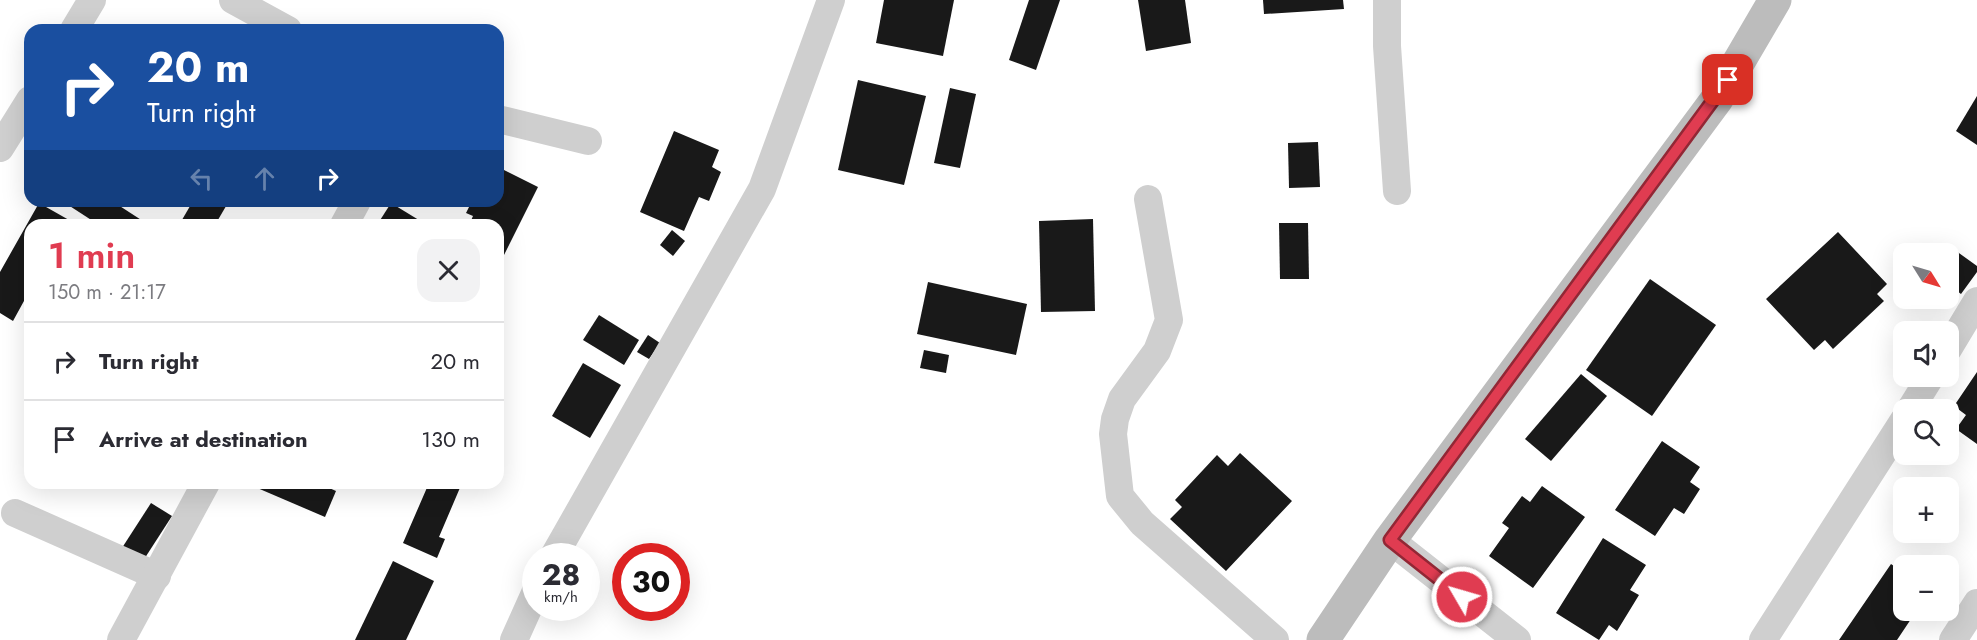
<!DOCTYPE html>
<html lang="en">
<head>
<meta charset="utf-8">
<style>
	:root { --surface:#fff; --page:#f2f2f3; --text:#2b2b33; --muted:#7c7c81; --line:#e1e1e2; --accent:#e03c51 }
	body { margin:0; font-family:Jost,sans-serif; background:var(--page); color:var(--text); height:100vh; display:flex; flex-direction:column; font-size:22px; white-space:nowrap }
	* { box-sizing:border-box; margin:0 }
	p { font-size:20px; color:var(--muted) }
	.icon { flex:none; width:33px; height:33px; fill:none; stroke:currentColor; stroke-width:2; stroke-linecap:round; stroke-linejoin:round }
	.map { position:relative; flex:1; overflow:hidden }
	.side { position:absolute; left:24px; top:219px; width:480px; height:270px; display:flex; flex-direction:column; background:var(--surface); border-radius:18px; box-shadow:0 6px 24px #0002 }
	.side>* { flex:none }
	.hud { position:absolute; left:24px; top:24px; width:480px; height:183px; border-radius:18px; box-shadow:0 6px 24px #0002; background:#1a4fa0; color:#fff; overflow:hidden }
	.needle { width:39px; rotate:127deg }
	.fabs { position:absolute; left:1893px; top:243px; display:grid; gap:12px }
	.fabs a { display:grid; place-items:center; width:66px; height:66px; border-radius:12px; background:var(--surface); box-shadow:0 6px 24px #0002; font-size:30px }
	.speed { position:absolute; left:522px; top:543px; display:flex; gap:12px; font-size:30px; font-weight:700; text-align:center }
	.speed>* { display:grid; place-content:center; width:78px; height:78px; border-radius:50%; background:var(--surface); box-shadow:0 6px 24px #0002; line-height:1 }
	.speed small { font-size:15px; font-weight:400 }
	.speed .limit { border:9px solid #d22; background:#fff; color:#111 }
	.pin { position:absolute; display:grid; place-items:center; width:51px; height:51px; color:#fff; margin:-26px; border-radius:12px; box-shadow:0 3px 9px #0006 }
	.me { position:absolute; width:66px; margin:-33px; rotate:308deg; stroke-linejoin:round; filter:drop-shadow(0 0 4px #0008) }
	.turn { display:flex; align-items:center; gap:21px; height:126px; padding:0 24px; font-size:27px }
	.turn .icon { width:78px; height:78px; stroke-width:2.5 }
	.turn b { display:block; font-size:42px; line-height:51px }
	.lanes { display:flex; align-items:center; height:57px; padding:0 24px; background:#0003; justify-content:center; gap:30px; direction:ltr }
	.lanes .off { opacity:.35 }
	.round { display:grid; place-items:center; flex:none; width:63px; height:63px; border-radius:18px; background:var(--page) }
	.headline { display:flex; align-items:center; justify-content:space-between; height:102px; padding:0 24px }
	h1 { font-size:36px; font-weight:600; line-height:45px; color:var(--accent) }
	ul { padding:0; list-style:none }
	li { display:flex; align-items:center; gap:18px; height:78px; padding:0 24px; border-top:2px solid var(--line) }
	li div { flex:1 }
	li b { display:block; font-size:22px }
	li em { font-style:normal }
	.map>svg:first-child { display:block }
	.building { fill:#191919 }
	.lines { fill:none; stroke-linecap:round; stroke-linejoin:round }
	.street { stroke:#cfcfcf; stroke-width:28 }
	.secondary { stroke:#bcbcbc; stroke-width:33 }
	.route-casing { stroke:#922735; stroke-width:15 }
	.route { stroke:#e03c51; stroke-width:10 }
</style>
</head>
<body>
<div class="map">
<svg width="1977" height="640" viewBox="0 0 1977 640">
	<rect width="100%" height="100%" fill="#fff"/>
	<g class="building">
		<polygon points="884,0 954,0 943,56 876,43"/>
		<polygon points="1029,0 1060,0 1036,70 1009,60"/>
		<polygon points="1138,0 1185,0 1191,43 1146,51"/>
		<polygon points="1263,0 1343,0 1344,9 1264,14"/>
		<polygon points="858,80 926,96 904,185 838,170"/>
		<polygon points="950,88 976,94 960,168 934,163"/>
		<polygon points="1977,96 1977,145 1956,131"/>
		<polygon points="674,131 719,150 712,167 721,172 709,201 699,197 684,231 640,212"/>
		<polygon points="1318,142 1320,187 1289,188 1288,143"/>
		<polygon points="498,167 538,187 498,267 498,225 469,225 473,216 466,213 472,201 498,201"/>
		<polygon points="62,201 112,201 149,225 99,225"/>
		<polygon points="193,201 229,201 215,225 179,225"/>
		<polygon points="39,203 69,220 67,225 30,225 30,290 13,321 0,313 0,272"/>
		<polygon points="391,203 427,225 377,225"/>
		<polygon points="1093,219 1095,311 1041,312 1039,221"/>
		<polygon points="1279,223 1308,223 1309,279 1280,279"/>
		<polygon points="672,230 685,241 673,256 660,245"/>
		<polygon points="1838,232 1887,284 1877,294 1884,301 1833,349 1825,340 1814,350 1766,299"/>
		<polygon points="1945,243 1977,266 1977,272 1961,294 1948,284 1948,254 1937,254"/>
		<polygon points="1650,279 1716,325 1652,416 1586,370"/>
		<polygon points="928,282 1027,304 1016,355 917,334"/>
		<polygon points="599,315 639,340 624,365 583,340"/>
		<polygon points="648,335 660,343 649,359 637,352"/>
		<polygon points="924,350 949,355 946,373 920,368"/>
		<polygon points="583,363 621,385 590,438 552,416"/>
		<polygon points="1977,372 1977,444 1956,429 1966,415 1954,406"/>
		<polygon points="1581,374 1607,396 1551,461 1525,439"/>
		<polygon points="1662,441 1700,467 1690,482 1700,489 1684,514 1674,508 1655,536 1615,510"/>
		<polygon points="1240,453 1292,501 1226,571 1170,519 1182,507 1175,500 1217,455 1228,466"/>
		<polygon points="257,483 318,483 336,491 325,517 255,487"/>
		<polygon points="429,483 462,483 439,537 445,539 437,558 403,543"/>
		<polygon points="1542,486 1585,517 1533,588 1489,556 1509,528 1502,523 1522,496 1530,502"/>
		<polygon points="151,503 172,516 141,564 120,551"/>
		<polygon points="1603,538 1646,565 1630,590 1639,595 1617,631 1609,625 1599,640 1556,613"/>
		<polygon points="393,561 434,581 406,640 355,640"/>
		<polygon points="1891,564 1904,573 1904,610 1917,610 1897,640 1839,640"/>
	</g>
	<g class="lines">
		<g class="street">
			<polyline points="233,0 288,30"/>
			<polyline points="1387,0 1387,46 1397,191"/>
			<polyline points="74,30 92,0"/>
			<polyline points="498,119 588,141"/>
			<polyline points="0,148 30,100"/>
			<polyline points="1148,199 1169,320 1157,351 1122,399 1115,419 1113,434 1120,496 1142,523 1275,640"/>
			<polyline points="344,225 357,201"/>
			<polyline points="1948,349 1977,301"/>
			<polyline points="1910,410 1931,376"/>
			<polyline points="15,513 157,576"/>
			<polyline points="1390,540 1517,640"/>
			<polyline points="554,556 762,189 831,0"/>
			<polyline points="121,640 206,483"/>
			<polyline points="514,640 536,591"/>
			<polyline points="1763,640 1904,420"/>
			<polyline points="1953,640 1977,603"/>
		</g>
		<polyline class="secondary" points="1323,640 1390,540 1717,99 1775,0"/>
	</g>
	<g class="lines">
		<g class="route-casing">
			<polyline id="route" points="1462,597 1390,540 1728,80"/>
		</g>
		<use href="#route" class="route"/>
	</g>
</svg>
<div class="fabs">
<a><svg class="needle" viewBox="-14 -14 28 28"><path d="M0-13l5 13h-10z" fill="#e53935"/><path d="M0 13l5-13h-10z" fill="#7c7c81"/></svg></a>
<a><svg class="icon" aria-label="sound" viewBox="0 0 24 24"><path d="M4 9h4l5-4v14l-5-4H4zM17 9q2 3 0 6"/></svg></a>
<a><svg class="icon" aria-label="search" viewBox="0 0 24 24"><circle cx="10" cy="10" r="6"/><path d="M15 15l6 6"/></svg></a>
<a>+</a>
<a>−</a>
</div>
<div class="speed"><div>28<small>km/h</small></div><div class="limit">30</div></div>
<div class="pin" style="left:1728px;top:80px;background:#d93025"><svg class="icon" aria-label="arrive" viewBox="0 0 24 24"><path d="M6 21V4h12l-3 4 3 4H6"/></svg></div>
<svg class="me" style="left:1462px;top:597px" viewBox="-20 -20 40 40"><circle r="17" fill="#e03c51" stroke="#fff" stroke-width="3"/><path d="M0-11L8 9 0 5-8 9z" fill="#fff"/></svg>
<div class="hud">
<div class="turn"><svg class="icon" aria-label="right" viewBox="0 0 24 24"><path d="M7 20v-9h11M14 6l5 5-5 5"/></svg><div><b>20 m</b>Turn right</div></div>
<div class="lanes"><svg class="icon off" aria-label="left" viewBox="0 0 24 24"><path d="M17 20v-9H6M10 6l-5 5 5 5"/></svg><svg class="icon off" aria-label="ahead" viewBox="0 0 24 24"><path d="M12 20V5M6 11l6-6 6 6"/></svg><svg class="icon" aria-label="right" viewBox="0 0 24 24"><path d="M7 20v-9h11M14 6l5 5-5 5"/></svg></div>
</div>
<section class="side">
<div class="headline"><div><h1>1 min</h1><p>150 m · 21:17</p></div><a class="round"><svg class="icon" aria-label="close" viewBox="0 0 24 24"><path d="M6 6l12 12M18 6L6 18"/></svg></a></div>
<ul>
<li><svg class="icon" aria-label="right" viewBox="0 0 24 24"><path d="M7 20v-9h11M14 6l5 5-5 5"/></svg><div><b>Turn right</b></div><em>20 m</em></li>
<li><svg class="icon" aria-label="arrive" viewBox="0 0 24 24"><path d="M6 21V4h12l-3 4 3 4H6"/></svg><div><b>Arrive at destination</b></div><em>130 m</em></li>
</ul>
</section>
</div>
</body>
</html>
